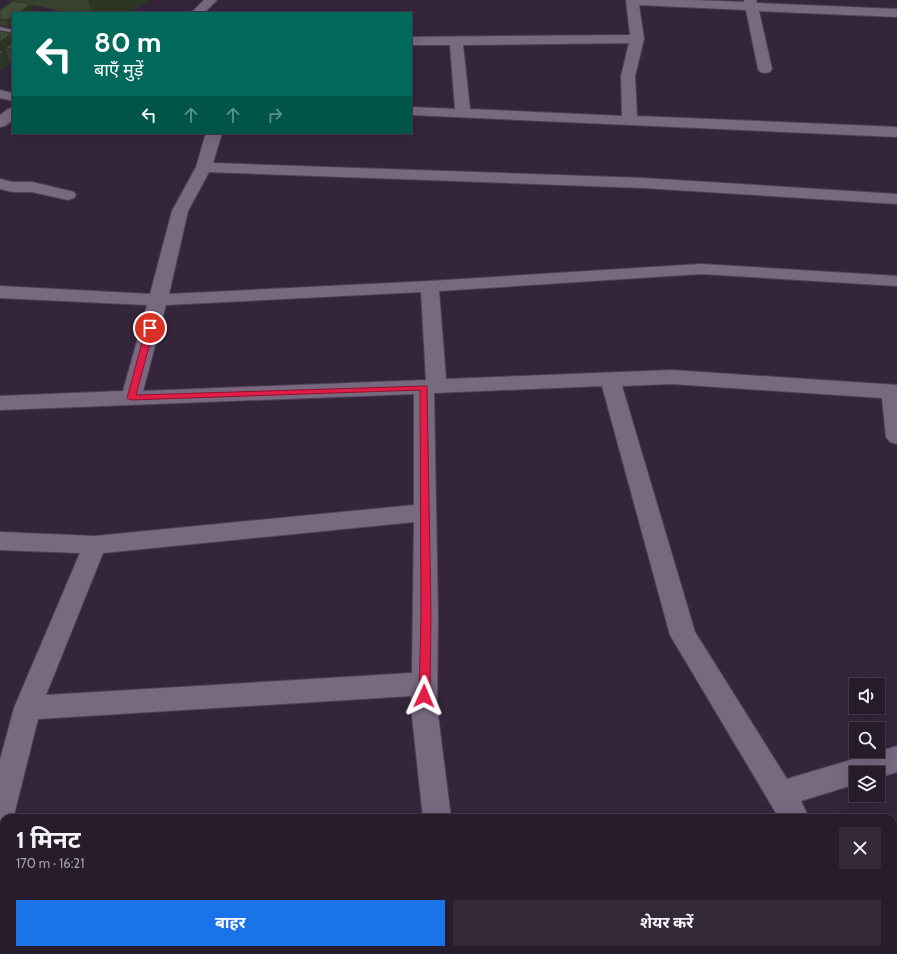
<!DOCTYPE html>
<html lang="hi">
<head>
<meta charset="utf-8">
<style>
	:root { --surface:#271c2c; --page:#332938; --text:#f1f3f6; --muted:#a4a1a9; --line:#433a48; --accent:#1a73e8 }
	body { margin:0; font-family:Cabin,"Noto Sans Devanagari",sans-serif; background:var(--page); color:var(--text); height:100vh; display:flex; flex-direction:column; font-size:15px; white-space:nowrap }
	* { box-sizing:border-box; margin:0 }
	p { font-size:13px; color:var(--muted) }
	.icon { flex:none; width:22px; height:22px; fill:none; stroke:currentColor; stroke-width:2; stroke-linecap:round; stroke-linejoin:round }
	.map { position:relative; flex:1; overflow:hidden }
	.panel { position:absolute; left:0px; top:814px; width:897px; height:140px; display:flex; flex-direction:column; background:var(--surface); border-radius:12px 12px 0 0; box-shadow:0 4px 16px #0002,0 0 0 1px var(--line) }
	.panel>* { flex:none }
	.hud { position:absolute; left:12px; top:12px; width:400px; height:122px; border-radius:0px; box-shadow:0 4px 16px #0002,0 0 0 1px var(--line); background:#00695c; color:#fff; overflow:hidden }
	.fabs { position:absolute; left:849px; top:678px; display:grid; gap:8px }
	.fabs a { display:grid; place-items:center; width:36px; height:36px; border-radius:0px; background:var(--surface); box-shadow:0 4px 16px #0002,0 0 0 1px var(--line); font-size:20px }
	.pin { position:absolute; display:grid; place-items:center; width:34px; height:34px; color:#fff; margin:-17px; border:2px solid #fff; border-radius:50%; box-shadow:0 1px 4px #0007 }
	.me { position:absolute; width:44px; margin:-22px; rotate:1deg; stroke-linejoin:round; filter:drop-shadow(0 0 3px #0008) }
	.turn { display:flex; align-items:center; gap:14px; height:84px; padding:0 16px; font-size:18px }
	.turn .icon { width:52px; height:52px; stroke-width:2.5 }
	.turn b { display:block; font-size:28px; line-height:34px }
	.lanes { display:flex; align-items:center; height:38px; padding:0 16px; background:#0003; justify-content:center; gap:20px; direction:ltr }
	.lanes .off { opacity:.35 }
	.round { display:grid; place-items:center; flex:none; width:42px; height:42px; border-radius:0px; background:var(--page) }
	.overview { display:flex; align-items:center; justify-content:space-between; height:68px; padding:0 16px }
	h1 { font-size:24px; font-weight:700; line-height:30px }
	.action { display:flex; gap:8px; margin-top:auto; padding:8px 16px }
	.action a { flex:1; height:46px; border-radius:0px; background:var(--accent); color:#fff; font-size:16px; font-weight:700; line-height:46px; text-align:center }
	.action a+a { background:var(--page); color:var(--text) }
	.map>svg:first-child { display:block }
	.lines { fill:none; stroke-linecap:round; stroke-linejoin:round }
	.minor-casing { stroke:#4f4355; stroke-width:2 }
	.minor { fill:#786880; fill-rule:evenodd }
	.wall { fill:#39422e }
	.shaded-wall { fill:#2e3625 }
	.building { fill:#424d35; stroke:#2e3625 }
	.route { fill:#e11d48; stroke:#92132f }
</style>
</head>
<body>
<div class="map">
<svg width="897" height="954" viewBox="0 0 897 954">
	<rect width="100%" height="100%" fill="#34253b"/>
	<g class="lines">
		<g class="minor-casing">
			<g id="minor">
				<polygon points="204,0 217,0 204,13 191,13"/>
				<path d="M 626,0 L 693,0 L 744,2 L 744,0 L 756,0 L 757,3 L 897,9 L 897,17 L 759,11 L 772,69 L 770,72 L 765,73 L 760,72 L 758,69 L 746,10 L 639,5 L 644,39 L 635,76 L 637,116 L 897,127 L 897,137 L 411,115 L 411,107 L 455,109 L 450,45 L 411,45 L 411,37 L 630,35 ZM 629,43 L 621,76 L 622,116 L 470,109 L 463,45 Z"/>
				<polygon points="0,27 13,30 13,38 0,35"/>
				<polygon points="0,90 13,93 13,101 0,98"/>
				<polygon points="13,108 13,120 5,126 0,127 0,115 8,109"/>
				<path d="M 206,133 L 222,133 L 213,163 L 643,178 L 897,194 L 897,204 L 643,188 L 209,172 L 188,211 L 169,294 L 430,281 L 701,264 L 897,276 L 897,286 L 701,274 L 439,291 L 446,379 L 672,370 L 897,385 L 897,444 L 890,442 L 886,437 L 882,398 L 672,384 L 622,386 L 695,632 L 787,779 L 897,746 L 897,772 L 878,778 L 878,773 L 856,773 L 856,784 L 801,801 L 809,818 L 779,818 L 670,635 L 602,386 L 434,393 L 438,616 L 437,707 L 451,818 L 423,818 L 411,707 L 411,696 L 38,719 L 14,815 L 13,818 L 4,818 L 4,827 L 0,829 L 0,760 L 14,708 L 80,553 L 0,550 L 0,532 L 95,536 L 414,505 L 414,394 L 0,410 L 0,396 L 123,391 L 147,305 L 0,298 L 0,286 L 150,294 L 172,211 L 196,167 ZM 421,292 L 426,380 L 143,391 L 166,305 ZM 414,522 L 412,673 L 46,695 L 103,553 Z"/>
				<polygon points="0,179 13,182 32,182 74,192 76,195 74,198 68,200 32,192 13,192 0,189"/>
				<rect x="0" y="887" width="4" height="30"/>
				<polygon points="440,950 472,950 473,954 441,954"/>
				<polygon points="859,950 891,950 893,954 861,954"/>
			</g>
		</g>
		<use href="#minor" class="minor"/>
	</g>
	<g class="wall">
		<polygon points="7,0 151,0 127,13 70,13 32,5 33,11 9,27 0,25 0,10 13,1"/>
		<polygon points="13,42 13,63 9,62 5,48"/>
	</g>
	<g class="shaded-wall">
		<polygon points="88,0 151,0 127,13 92,13"/>
		<polygon points="31,4 33,11 30,13 18,13"/>
		<polygon points="13,16 13,25 9,27 7,20"/>
		<polygon points="12,33 13,36 13,41 0,50 0,42"/>
		<polygon points="5,51 9,65 0,71 0,54"/>
	</g>
	<g class="building">
		<polygon points="13,1 31,4 18,13 13,13 13,16 7,20 0,19 0,10"/>
		<polygon points="0,31 12,33 0,42"/>
		<polygon points="13,42 13,49 5,48"/>
		<polygon points="0,50 5,51 0,54"/>
	</g>
	<polygon class="route" points="150,325 154,328 136,395 427,386 431,616 430,696 428,699 424,700 420,699 419,696 421,616 420,390 131,400 127,398 146,328"/>
</svg>
<div class="fabs">
<a><svg class="icon" aria-label="sound" viewBox="0 0 24 24"><path d="M4 9h4l5-4v14l-5-4H4zM17 9q2 3 0 6"/></svg></a>
<a><svg class="icon" aria-label="search" viewBox="0 0 24 24"><circle cx="10" cy="10" r="6"/><path d="M15 15l6 6"/></svg></a>
<a><svg class="icon" aria-label="layers" viewBox="0 0 24 24"><path d="M12 4l9 5-9 5-9-5zM3 14l9 5 9-5"/></svg></a>
</div>
<div class="pin" style="left:150px;top:328px;background:#d93025"><svg class="icon" aria-label="arrive" viewBox="0 0 24 24"><path d="M6 21V4h12l-3 4 3 4H6"/></svg></div>
<svg class="me" style="left:424px;top:696px" viewBox="-20 -20 40 40"><path d="M0-17L14 15 0 8-14 15z" fill="#e11d48" stroke="#fff" stroke-width="4"/></svg>
<div class="hud">
<div class="turn"><svg class="icon" aria-label="left" viewBox="0 0 24 24"><path d="M17 20v-9H6M10 6l-5 5 5 5"/></svg><div><b>80 m</b>बाएँ मुड़ें</div></div>
<div class="lanes"><svg class="icon" aria-label="left" viewBox="0 0 24 24"><path d="M17 20v-9H6M10 6l-5 5 5 5"/></svg><svg class="icon off" aria-label="ahead" viewBox="0 0 24 24"><path d="M12 20V5M6 11l6-6 6 6"/></svg><svg class="icon off" aria-label="ahead" viewBox="0 0 24 24"><path d="M12 20V5M6 11l6-6 6 6"/></svg><svg class="icon off" aria-label="right" viewBox="0 0 24 24"><path d="M7 20v-9h11M14 6l5 5-5 5"/></svg></div>
</div>
<section class="panel">
<div class="overview"><div><h1>1 मिनट</h1><p>170 m · 16:21</p></div><a class="round"><svg class="icon" aria-label="close" viewBox="0 0 24 24"><path d="M6 6l12 12M18 6L6 18"/></svg></a></div>
<div class="action"><a>बाहर</a><a>शेयर करें</a></div>
</section>
</div>
</body>
</html>
